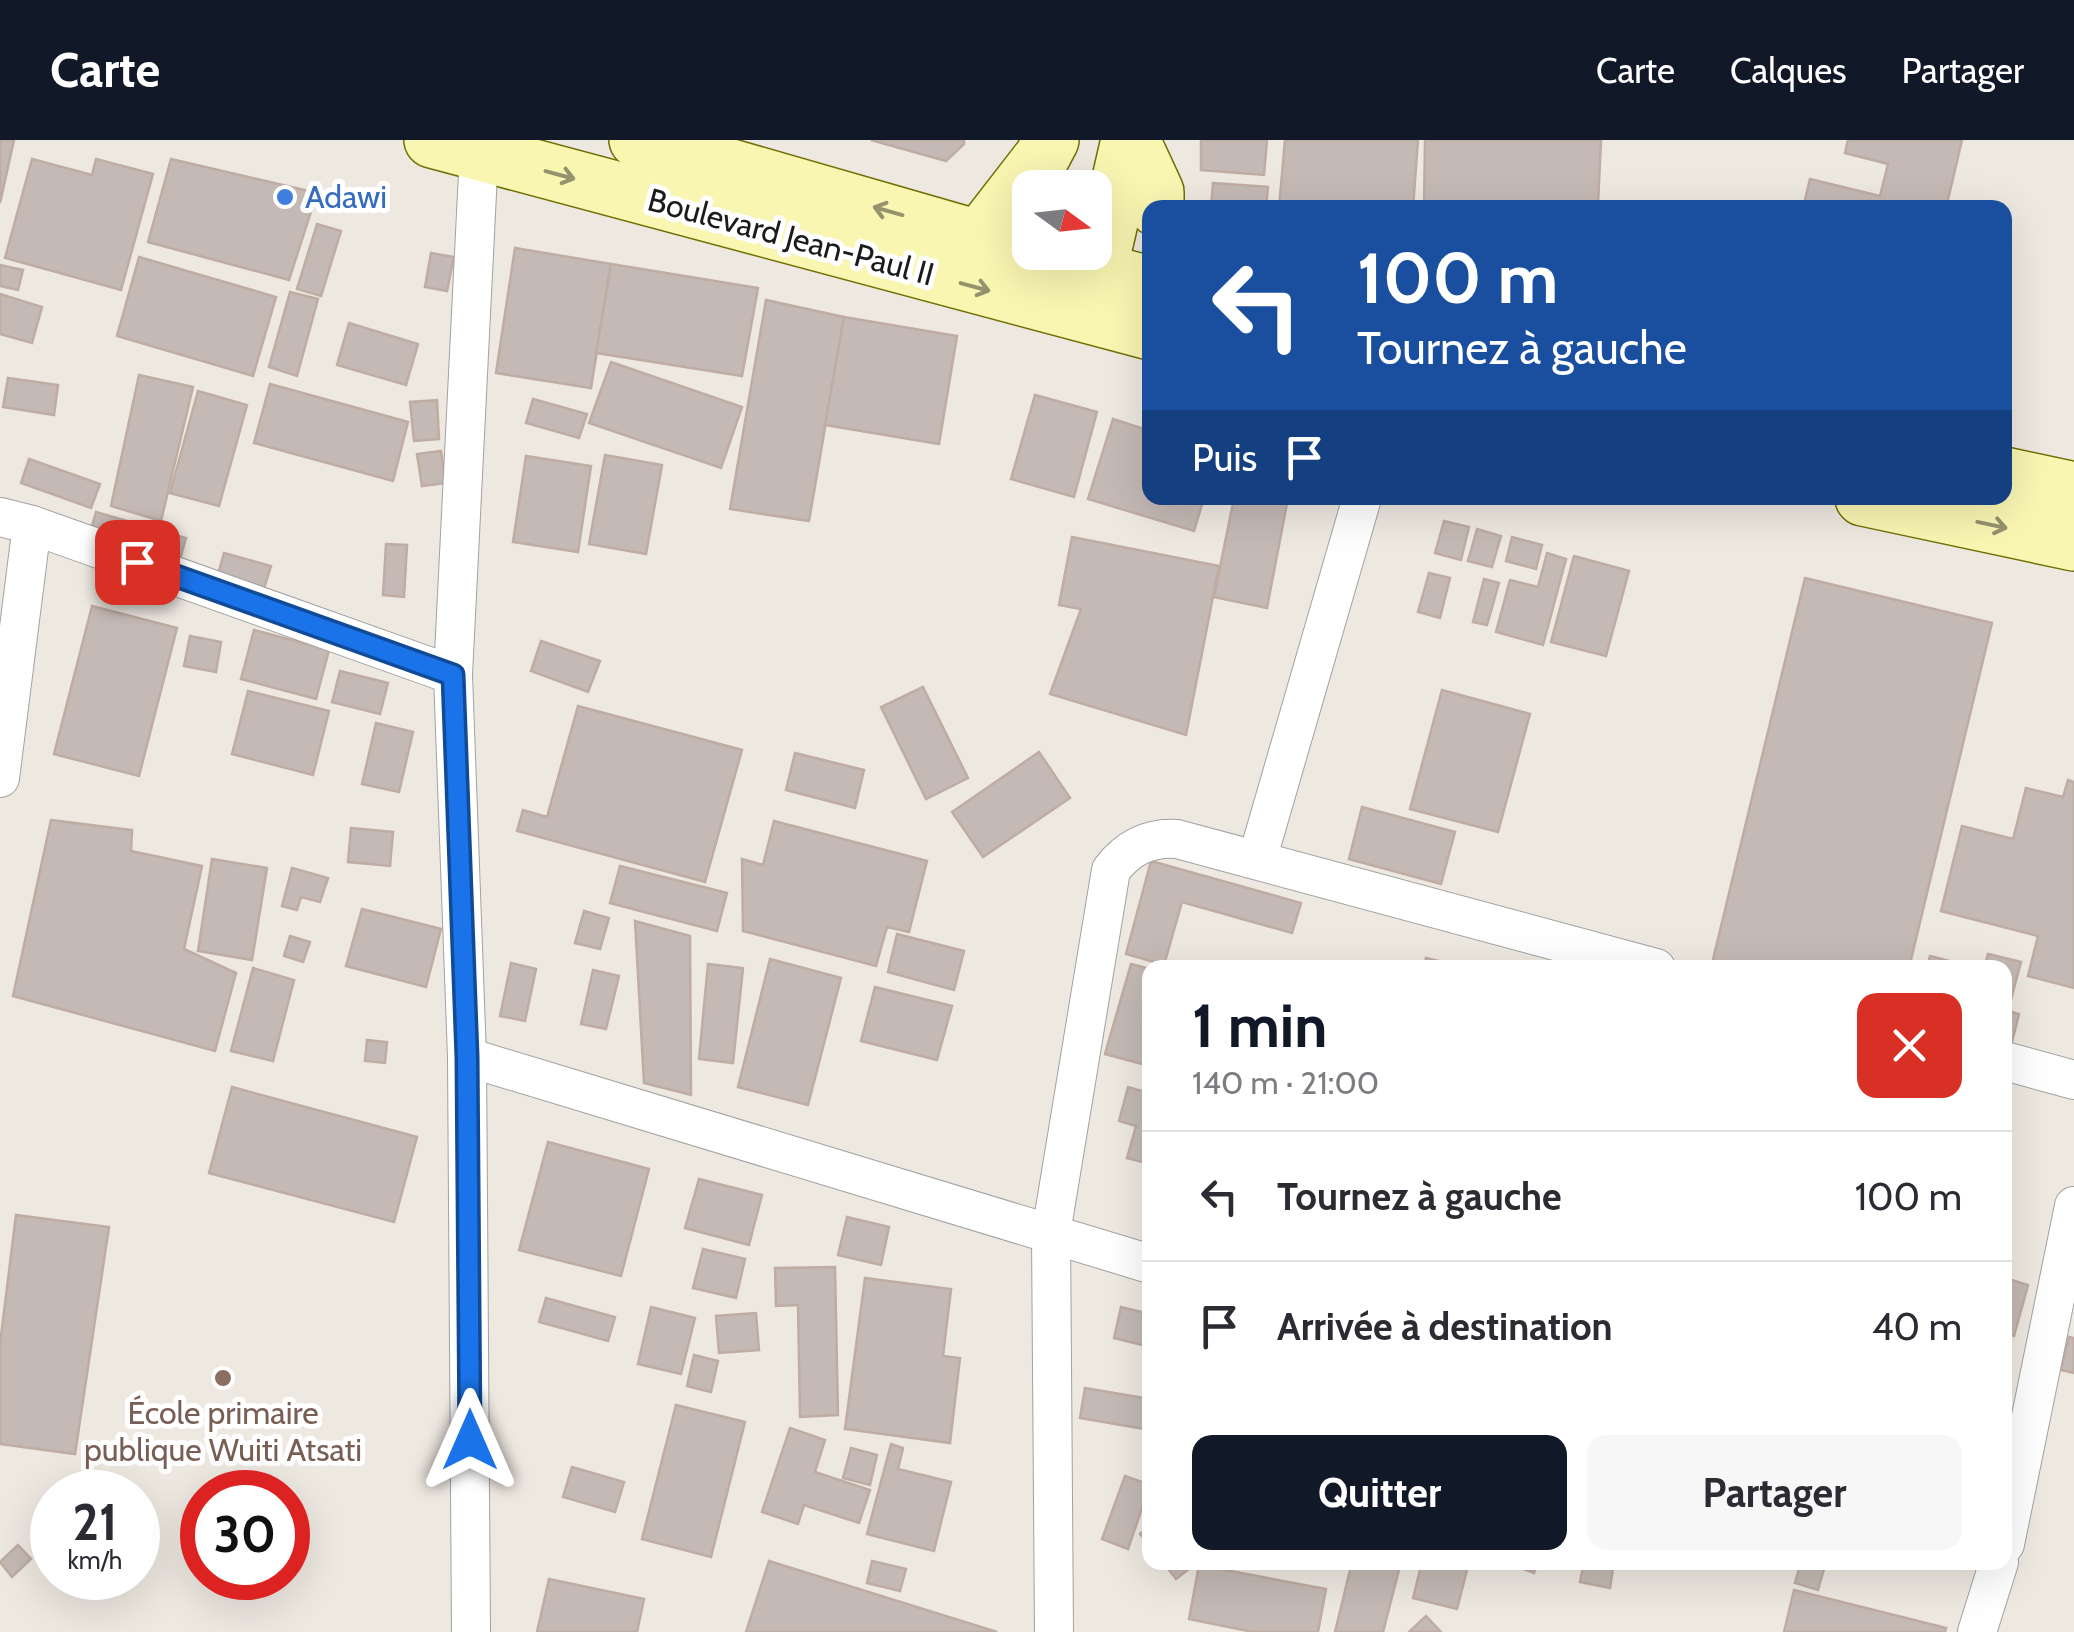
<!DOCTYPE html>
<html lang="fr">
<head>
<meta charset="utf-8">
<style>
	:root { --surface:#fff; --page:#f7f7f7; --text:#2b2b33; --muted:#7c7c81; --line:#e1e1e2; --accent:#111827 }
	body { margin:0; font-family:Cabin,sans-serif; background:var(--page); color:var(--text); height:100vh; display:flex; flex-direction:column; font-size:38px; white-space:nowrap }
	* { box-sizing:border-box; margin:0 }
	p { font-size:32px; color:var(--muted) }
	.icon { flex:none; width:55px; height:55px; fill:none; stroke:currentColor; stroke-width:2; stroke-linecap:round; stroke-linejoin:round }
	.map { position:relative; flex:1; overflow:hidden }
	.drawer { position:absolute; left:1142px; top:820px; width:870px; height:610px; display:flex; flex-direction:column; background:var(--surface); border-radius:20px; box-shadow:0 10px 40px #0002 }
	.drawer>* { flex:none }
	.top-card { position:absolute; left:1142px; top:60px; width:870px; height:305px; border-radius:20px; box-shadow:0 10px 40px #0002; background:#1a4fa0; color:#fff; overflow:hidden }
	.needle { width:65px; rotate:105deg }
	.buttons { position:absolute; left:1012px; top:30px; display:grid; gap:20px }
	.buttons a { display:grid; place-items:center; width:100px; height:100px; border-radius:20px; background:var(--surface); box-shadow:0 10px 40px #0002; font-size:50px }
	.speed { position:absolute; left:30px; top:1330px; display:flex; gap:20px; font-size:50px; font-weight:700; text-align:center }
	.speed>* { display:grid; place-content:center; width:130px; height:130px; border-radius:50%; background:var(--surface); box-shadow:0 10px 40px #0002; line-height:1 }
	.speed small { font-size:25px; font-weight:400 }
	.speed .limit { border:15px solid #d22; background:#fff; color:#111 }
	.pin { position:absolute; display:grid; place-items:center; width:85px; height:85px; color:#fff; margin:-42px; border-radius:20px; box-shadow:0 5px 15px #0006 }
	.me { position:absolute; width:110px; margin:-55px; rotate:0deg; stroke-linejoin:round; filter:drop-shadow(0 0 8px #0008) }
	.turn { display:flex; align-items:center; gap:35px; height:210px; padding:0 50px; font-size:45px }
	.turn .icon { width:130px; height:130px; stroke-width:2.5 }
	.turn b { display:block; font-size:70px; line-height:85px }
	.then { display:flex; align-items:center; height:95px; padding:0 50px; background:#0003; gap:20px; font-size:38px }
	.round { display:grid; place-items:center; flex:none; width:105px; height:105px; border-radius:20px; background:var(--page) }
	.head { display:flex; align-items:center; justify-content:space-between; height:170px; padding:0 50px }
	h1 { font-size:60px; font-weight:700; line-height:75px; color:var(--accent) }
	.button { display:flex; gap:20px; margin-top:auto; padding:20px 50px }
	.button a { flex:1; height:115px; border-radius:20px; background:var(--accent); color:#fff; font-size:40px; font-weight:700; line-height:115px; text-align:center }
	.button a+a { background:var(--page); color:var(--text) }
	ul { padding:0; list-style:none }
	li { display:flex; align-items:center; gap:30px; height:130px; padding:0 50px; border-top:2px solid var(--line) }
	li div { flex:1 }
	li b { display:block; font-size:38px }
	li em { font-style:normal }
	header { display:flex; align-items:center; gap:60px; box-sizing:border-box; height:140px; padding:0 50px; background:var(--accent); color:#fff }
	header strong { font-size:48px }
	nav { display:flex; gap:55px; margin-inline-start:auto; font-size:35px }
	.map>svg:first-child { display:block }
	.building { fill:#c4b9b4; stroke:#bfaca3; stroke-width:2.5 }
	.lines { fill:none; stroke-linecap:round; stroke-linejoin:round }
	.minor-casing { stroke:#a2a2a2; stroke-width:40 }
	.secondary-casing { stroke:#707004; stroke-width:58 }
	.minor { stroke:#fff; stroke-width:38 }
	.secondary { stroke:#f9f6b2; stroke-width:55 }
	.oneway { stroke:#95936e }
	.route-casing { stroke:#114b97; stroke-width:25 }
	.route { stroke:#1a73e8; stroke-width:18 }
	.shop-dot { fill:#3f7fe0; stroke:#fff; stroke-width:4 }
	.education-dot { fill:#8d6e63; stroke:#fff; stroke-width:4 }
	.labels { text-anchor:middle; stroke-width:10; stroke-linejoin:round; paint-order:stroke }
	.shop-label { font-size:32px; fill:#366cbe; stroke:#fff; text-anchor:start }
	.street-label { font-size:32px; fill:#1b1b1b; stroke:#fff }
	.education-label { font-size:32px; fill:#785e54; stroke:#fff }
</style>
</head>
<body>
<header>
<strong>Carte</strong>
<nav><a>Carte</a><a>Calques</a><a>Partager</a></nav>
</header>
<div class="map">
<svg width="2074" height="1492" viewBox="0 0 2074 1492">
	<rect width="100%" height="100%" fill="#ede8e0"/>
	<g class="building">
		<polygon points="0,0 14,0 0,63"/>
		<polygon points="871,0 964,0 964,4 946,21"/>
		<polygon points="1201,0 1267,0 1264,35 1201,30"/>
		<polygon points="1285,0 1418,0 1413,68 1279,68"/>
		<polygon points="1425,0 1601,0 1598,64 1424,68"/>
		<polygon points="1848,0 1962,0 1946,68 1803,68 1810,39 1880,56 1888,24 1845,13"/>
		<polygon points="32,19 92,35 96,19 153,34 121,150 5,118"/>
		<polygon points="171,19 317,53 289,140 148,102"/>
		<polygon points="1213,43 1268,47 1266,68 1211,68"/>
		<polygon points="317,84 341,91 321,156 297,149"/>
		<polygon points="515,108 611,124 591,248 496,233"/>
		<polygon points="431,113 454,117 447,151 425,147"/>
		<polygon points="139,117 276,157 253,236 117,196"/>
		<polygon points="611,124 758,148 742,236 596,213"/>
		<polygon points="0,125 23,130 18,150 0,146"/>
		<polygon points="290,152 318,159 297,236 269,227"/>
		<polygon points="0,154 42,167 32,203 0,194"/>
		<polygon points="766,160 844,177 809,381 730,369"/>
		<polygon points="844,177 957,196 939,304 825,285"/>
		<polygon points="349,183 418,204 406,245 337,225"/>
		<polygon points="611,222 742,267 721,328 589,283"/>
		<polygon points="139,235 193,247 161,381 111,366"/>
		<polygon points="8,238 58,245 54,275 3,267"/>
		<polygon points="270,244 408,282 393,341 254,303"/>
		<polygon points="198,251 247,265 219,366 170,353"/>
		<polygon points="1035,255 1097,272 1074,357 1011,339"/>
		<polygon points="533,259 587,274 579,298 526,283"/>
		<polygon points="437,260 439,299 414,301 410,262"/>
		<polygon points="1113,279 1150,291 1150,358 1204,358 1194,391 1088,359"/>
		<polygon points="441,311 446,343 422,346 417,314"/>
		<polygon points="605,315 662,325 646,414 589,404"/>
		<polygon points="526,316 591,326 578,412 513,402"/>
		<polygon points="29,319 100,344 91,368 21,343"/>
		<polygon points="1234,358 1288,358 1267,468 1214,457"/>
		<polygon points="96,372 186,398 178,426 88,400"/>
		<polygon points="1444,381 1469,387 1461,420 1435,413"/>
		<polygon points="1477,389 1501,396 1492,427 1468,421"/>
		<polygon points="1072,397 1219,426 1186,595 1050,554 1081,469 1059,465"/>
		<polygon points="1512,397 1542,405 1536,429 1506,421"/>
		<polygon points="386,404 407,405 404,457 383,455"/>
		<polygon points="224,413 271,426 261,458 215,445"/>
		<polygon points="1547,413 1566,419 1543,505 1496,492 1510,440 1538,447"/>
		<polygon points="1574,416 1629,431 1606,516 1551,502"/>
		<polygon points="1429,433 1450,438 1440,478 1418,472"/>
		<polygon points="1805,438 1992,483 1909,828 1711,828"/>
		<polygon points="1484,439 1499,443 1487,485 1473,482"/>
		<polygon points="92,466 177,488 139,636 54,614"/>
		<polygon points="254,490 329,510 316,559 241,539"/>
		<polygon points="190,496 221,502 216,532 184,526"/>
		<polygon points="541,501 600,521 588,552 531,531"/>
		<polygon points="340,531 388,543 380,574 332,562"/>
		<polygon points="923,547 968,638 926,659 881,567"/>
		<polygon points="1442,550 1530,574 1498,692 1410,669"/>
		<polygon points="248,551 329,571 313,635 232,614"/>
		<polygon points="578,566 742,610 705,742 517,691 523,670 547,677"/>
		<polygon points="376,583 413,592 399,652 362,644"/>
		<polygon points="1039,612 1070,658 983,717 952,672"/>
		<polygon points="795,613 864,630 855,668 786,650"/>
		<polygon points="2068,640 2074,642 2074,848 2028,836 2038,796 1941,771 1962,686 2013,699 2026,648 2063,657"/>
		<polygon points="1362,667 1455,692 1441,744 1349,719"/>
		<polygon points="51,680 132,690 131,711 202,726 184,809 236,833 215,911 13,856"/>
		<polygon points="774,681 927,721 909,792 887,787 876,826 743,791 742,719 763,725"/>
		<polygon points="351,688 393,692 390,726 348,722"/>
		<polygon points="212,719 267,728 252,820 198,811"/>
		<polygon points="1151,721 1301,763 1292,793 1182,762 1164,825 1126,814"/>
		<polygon points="620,726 727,753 717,791 610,763"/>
		<polygon points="292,728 328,738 320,762 301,757 297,770 282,766"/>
		<polygon points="362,769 441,789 426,847 346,826"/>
		<polygon points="584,771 609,778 600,809 575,803"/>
		<polygon points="635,781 690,796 691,955 644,943"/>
		<polygon points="897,794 964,811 954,850 888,832"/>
		<polygon points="290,796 310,802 303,822 284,816"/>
		<polygon points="1988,814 2021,822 2009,867 2005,866 2005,828 1984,828"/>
		<polygon points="1930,816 1977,828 1927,828"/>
		<polygon points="1426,818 1468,828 1424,828"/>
		<polygon points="770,819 841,838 808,965 738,947"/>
		<polygon points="511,823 536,829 525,881 500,876"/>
		<polygon points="708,824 743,828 733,923 699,919"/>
		<polygon points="1131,824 1150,829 1150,926 1105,914"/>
		<polygon points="253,828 294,840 273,921 231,911"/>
		<polygon points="593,830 619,836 606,889 581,884"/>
		<polygon points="875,847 952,866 937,920 861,901"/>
		<polygon points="2005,870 2019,874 2012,902 2005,900"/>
		<polygon points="367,900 387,902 385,923 365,921"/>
		<polygon points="1149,939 1150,939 1150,1024 1127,1018 1136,986 1119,981 1128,947 1145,952"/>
		<polygon points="232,947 417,997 394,1082 209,1033"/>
		<polygon points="548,1002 649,1029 621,1136 519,1110"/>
		<polygon points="699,1039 762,1055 749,1105 685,1088"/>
		<polygon points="16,1075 109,1087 75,1314 0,1304 0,1204"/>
		<polygon points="847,1077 889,1087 881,1125 838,1115"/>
		<polygon points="703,1109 745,1119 736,1158 693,1148"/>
		<polygon points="835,1127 838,1275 800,1277 798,1165 776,1166 775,1128"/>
		<polygon points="865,1138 951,1149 943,1216 960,1218 950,1303 845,1289"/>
		<polygon points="2005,1138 2028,1145 2014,1196 2005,1193"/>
		<polygon points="546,1158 615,1177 608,1201 539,1182"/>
		<polygon points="651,1167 695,1178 681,1234 638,1224"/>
		<polygon points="1121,1167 1150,1174 1150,1207 1114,1198"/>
		<polygon points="756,1173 759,1210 719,1213 716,1176"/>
		<polygon points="2069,1197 2074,1198 2074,1233 2061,1230"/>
		<polygon points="694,1215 718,1221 711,1252 687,1246"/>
		<polygon points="1085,1248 1150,1259 1150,1290 1080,1278"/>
		<polygon points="676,1265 745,1282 711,1417 642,1399"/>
		<polygon points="790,1288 825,1300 815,1332 870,1350 859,1383 804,1365 798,1384 762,1372"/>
		<polygon points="891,1304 903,1308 898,1329 951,1342 934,1411 867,1394"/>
		<polygon points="851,1308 877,1315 870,1345 843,1338"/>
		<polygon points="572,1327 624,1342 615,1372 563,1357"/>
		<polygon points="1125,1336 1150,1345 1128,1409 1102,1399"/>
		<polygon points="1150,1386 1150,1406 1140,1394"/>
		<polygon points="18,1405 31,1419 12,1437 0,1422"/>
		<polygon points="769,1421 997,1492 746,1492"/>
		<polygon points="872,1421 906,1429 900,1451 867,1443"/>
		<polygon points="1163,1422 1198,1422 1176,1439"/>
		<polygon points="1352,1422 1401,1422 1383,1492 1335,1492"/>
		<polygon points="1422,1422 1469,1422 1457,1469 1413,1458"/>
		<polygon points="1505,1422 1538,1422 1534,1433"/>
		<polygon points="1584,1422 1614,1422 1610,1448 1580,1442"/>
		<polygon points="1801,1422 1826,1422 1818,1450 1795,1443"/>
		<polygon points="1199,1425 1326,1449 1318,1492 1253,1492 1189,1479"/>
		<polygon points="549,1439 644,1459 637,1492 537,1492"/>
		<polygon points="1794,1450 1946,1488 1945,1492 1784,1492"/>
		<polygon points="1426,1476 1441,1492 1409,1492"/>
	</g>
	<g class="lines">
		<g class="minor-casing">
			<g id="minor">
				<polyline points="0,377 32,385 453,535"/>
				<polyline points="0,638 32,385"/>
				<polyline points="1257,720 1362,358"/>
				<polyline points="467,917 1150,1124"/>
				<polyline points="2005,921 2074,940"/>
				<polyline points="2005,1404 2074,1066"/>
				<polyline points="471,1492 467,917 453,535 479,13"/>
				<path d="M 1054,1492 L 1051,1093 L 1111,730 C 1128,708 1148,697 1177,699 L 1656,828"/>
				<polyline points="1977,1492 1999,1422"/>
			</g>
		</g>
		<g class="secondary-casing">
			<g id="secondary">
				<polyline points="432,0 1150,192"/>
				<polyline points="637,0 1044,117 1150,144"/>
				<polyline points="1132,0 1156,52 1156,68"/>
				<polyline points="980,97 1042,17 1051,0"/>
				<polyline points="1108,162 1099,130 1129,0"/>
				<polyline points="2005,335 2074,350"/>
				<polyline points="1863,358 2074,403"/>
			</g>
		</g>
		<use href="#minor" class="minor"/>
		<use href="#secondary" class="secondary"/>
	</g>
	<defs><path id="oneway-shaft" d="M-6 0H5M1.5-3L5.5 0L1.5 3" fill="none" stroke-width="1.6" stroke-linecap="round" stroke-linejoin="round" transform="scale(2.5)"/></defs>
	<g class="oneway">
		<use href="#oneway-shaft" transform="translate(560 35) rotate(15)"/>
		<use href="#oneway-shaft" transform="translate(888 71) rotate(-164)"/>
		<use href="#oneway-shaft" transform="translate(975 147) rotate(15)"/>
		<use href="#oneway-shaft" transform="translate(1992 385) rotate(12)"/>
	</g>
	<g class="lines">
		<g class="route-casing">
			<polyline id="route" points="137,422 453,535 467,917 470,1300"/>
		</g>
		<use href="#route" class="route"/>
	</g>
	<circle class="shop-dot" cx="285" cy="57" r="10"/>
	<circle class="education-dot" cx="223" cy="1238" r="10"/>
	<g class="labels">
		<g class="shop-label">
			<text x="305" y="68">Adawi</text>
		</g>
		<g class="street-label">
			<text transform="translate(791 97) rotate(15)" y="11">Boulevard Jean-Paul II</text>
		</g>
		<g class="education-label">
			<text x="223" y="1284">École primaire<tspan x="223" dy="37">publique Wuiti Atsati</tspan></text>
		</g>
	</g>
</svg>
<div class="buttons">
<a><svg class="needle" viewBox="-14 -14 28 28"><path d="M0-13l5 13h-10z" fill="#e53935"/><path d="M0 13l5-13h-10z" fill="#7c7c81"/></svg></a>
</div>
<div class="speed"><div>21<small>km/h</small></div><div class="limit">30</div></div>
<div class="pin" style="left:137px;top:422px;background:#d93025"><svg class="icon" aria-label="arrive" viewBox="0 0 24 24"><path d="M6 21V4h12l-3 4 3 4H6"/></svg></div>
<svg class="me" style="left:470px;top:1300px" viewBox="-20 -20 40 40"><path d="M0-17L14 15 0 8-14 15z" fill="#1a73e8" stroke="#fff" stroke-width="4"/></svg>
<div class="top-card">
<div class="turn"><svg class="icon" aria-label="left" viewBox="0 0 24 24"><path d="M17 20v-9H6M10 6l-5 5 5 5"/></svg><div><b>100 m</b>Tournez à gauche</div></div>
<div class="then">Puis<svg class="icon" aria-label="arrive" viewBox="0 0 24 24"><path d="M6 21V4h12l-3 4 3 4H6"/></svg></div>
</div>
<section class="drawer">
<div class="head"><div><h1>1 min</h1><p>140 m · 21:00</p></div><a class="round" style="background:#d93025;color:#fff"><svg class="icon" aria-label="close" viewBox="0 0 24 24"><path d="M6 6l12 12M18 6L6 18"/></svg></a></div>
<ul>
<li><svg class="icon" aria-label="left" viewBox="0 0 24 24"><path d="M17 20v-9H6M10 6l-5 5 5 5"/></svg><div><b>Tournez à gauche</b></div><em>100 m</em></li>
<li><svg class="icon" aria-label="arrive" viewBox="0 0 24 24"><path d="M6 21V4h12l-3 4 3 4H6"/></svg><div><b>Arrivée à destination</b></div><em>40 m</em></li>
</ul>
<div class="button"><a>Quitter</a><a>Partager</a></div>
</section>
</div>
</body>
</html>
